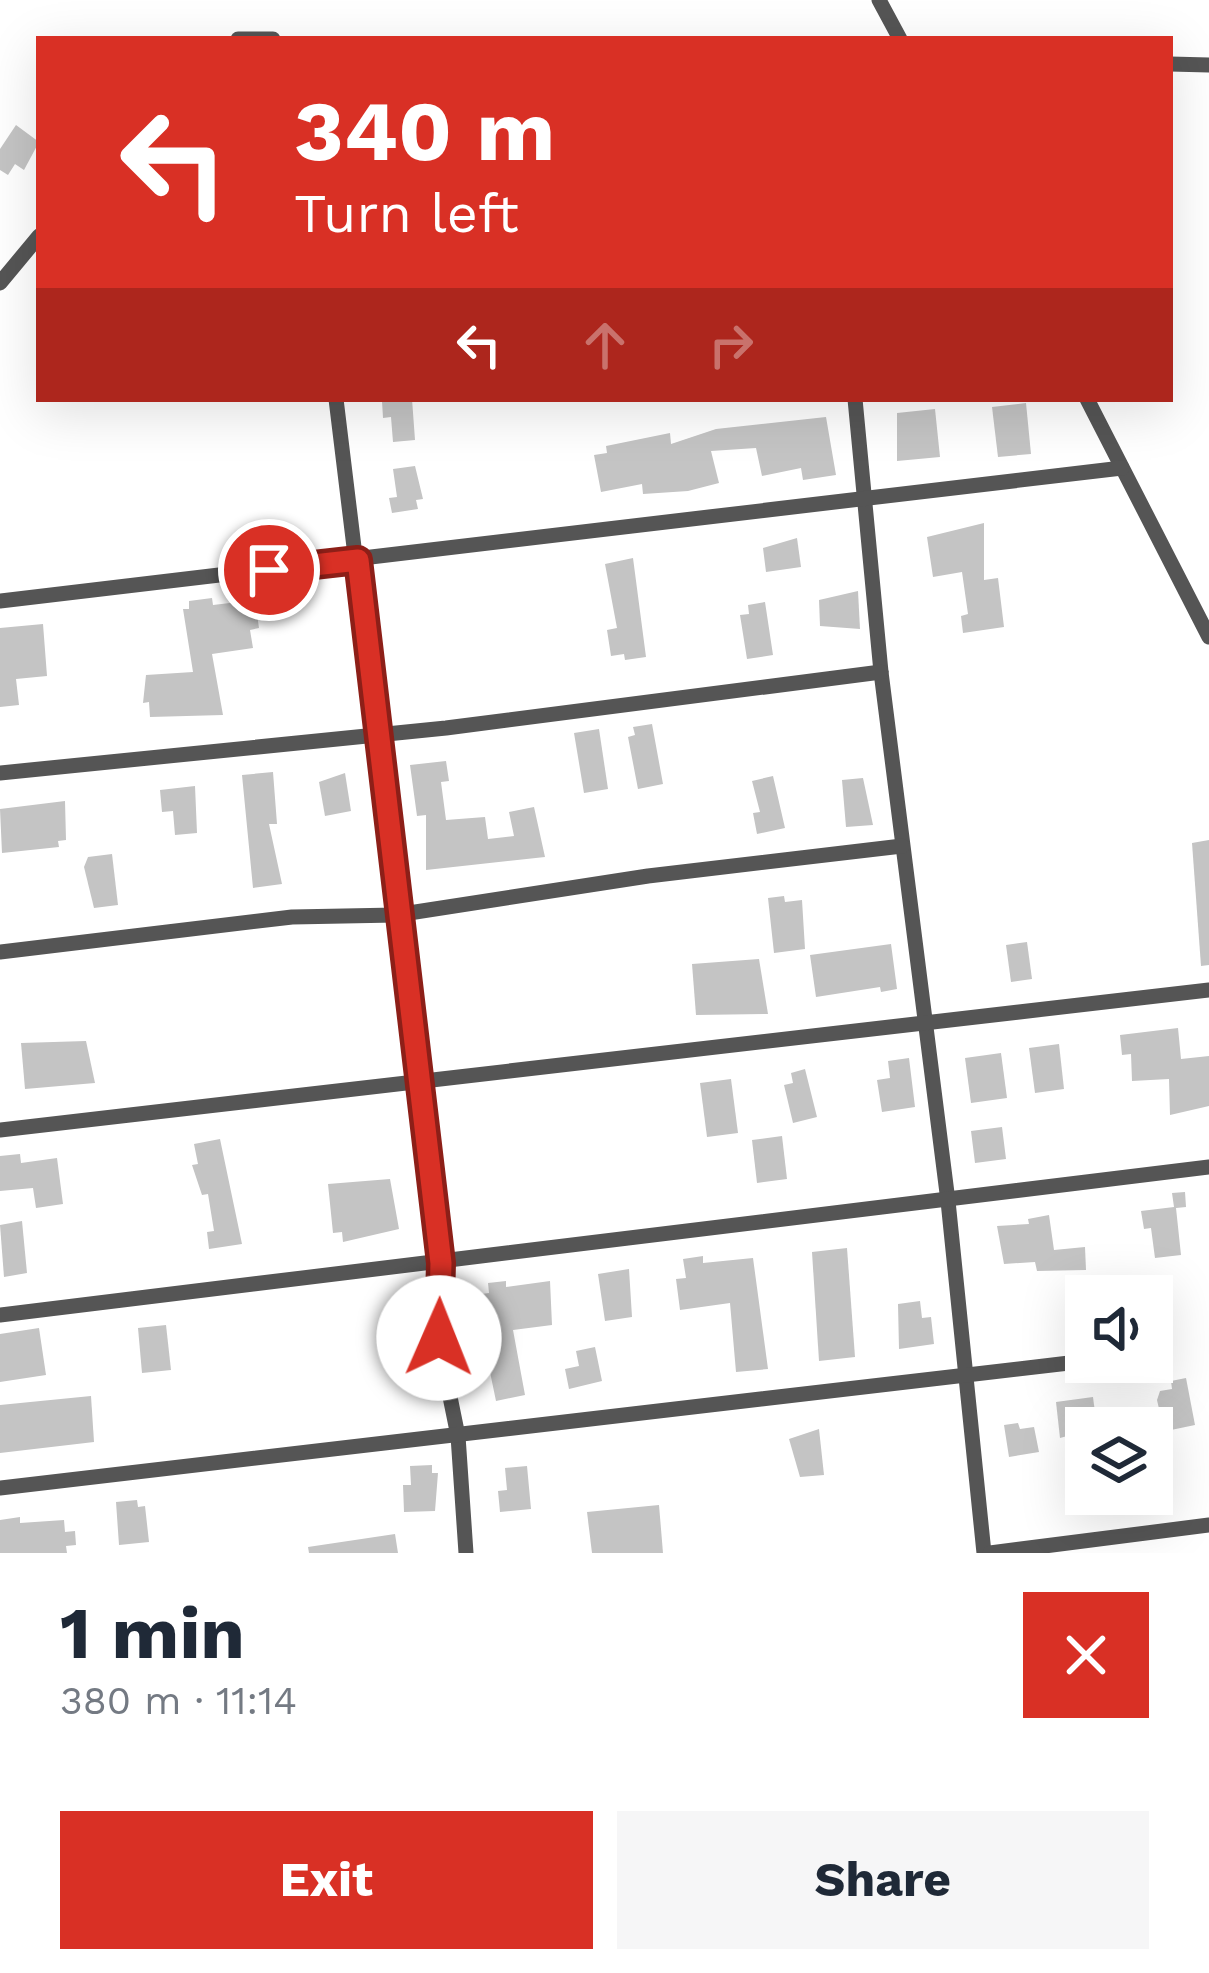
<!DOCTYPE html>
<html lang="en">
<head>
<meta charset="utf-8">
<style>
	:root { --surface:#fff; --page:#f6f6f7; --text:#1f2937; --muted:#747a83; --accent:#d93025 }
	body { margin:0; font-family:"Work Sans",sans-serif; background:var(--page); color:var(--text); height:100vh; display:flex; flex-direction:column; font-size:45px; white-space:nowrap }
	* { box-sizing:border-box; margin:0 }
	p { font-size:39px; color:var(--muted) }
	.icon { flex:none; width:66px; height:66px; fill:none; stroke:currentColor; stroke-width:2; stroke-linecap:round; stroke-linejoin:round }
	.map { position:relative; height:1553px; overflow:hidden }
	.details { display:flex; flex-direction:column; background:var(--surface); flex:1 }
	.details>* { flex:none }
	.hud { position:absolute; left:36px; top:36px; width:1137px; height:366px; border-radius:0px; box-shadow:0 12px 48px #0002; background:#d93025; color:#fff; overflow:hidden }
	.controls { position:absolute; left:1065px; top:1275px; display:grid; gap:24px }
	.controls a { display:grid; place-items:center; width:108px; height:108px; border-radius:0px; background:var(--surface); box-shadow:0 12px 48px #0002; font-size:60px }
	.pin { position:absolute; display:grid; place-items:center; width:102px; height:102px; color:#fff; margin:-51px; border:6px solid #fff; border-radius:50%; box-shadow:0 3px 12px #0007 }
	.me { position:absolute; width:132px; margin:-66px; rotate:1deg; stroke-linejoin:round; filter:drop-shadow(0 0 9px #0008) }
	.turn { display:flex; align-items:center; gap:42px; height:252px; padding:0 60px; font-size:54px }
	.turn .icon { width:156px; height:156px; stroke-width:2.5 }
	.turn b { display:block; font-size:84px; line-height:102px }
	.lanes { display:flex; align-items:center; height:114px; padding:0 60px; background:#0003; justify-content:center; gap:60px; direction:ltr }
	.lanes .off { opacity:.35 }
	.round { display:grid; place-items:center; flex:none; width:126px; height:126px; border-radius:0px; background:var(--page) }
	.summary { display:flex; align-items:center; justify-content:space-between; height:204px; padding:0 60px }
	h1 { font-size:72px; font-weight:700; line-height:90px }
	.primary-button { display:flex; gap:24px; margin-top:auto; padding:24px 60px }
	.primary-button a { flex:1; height:138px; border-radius:0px; background:var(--accent); color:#fff; font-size:48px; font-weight:700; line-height:138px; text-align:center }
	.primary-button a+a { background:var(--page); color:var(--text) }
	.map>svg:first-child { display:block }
	.building { fill:#c4c4c4 }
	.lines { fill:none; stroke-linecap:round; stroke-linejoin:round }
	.minor { stroke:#555; stroke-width:15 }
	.route-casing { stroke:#8d1f18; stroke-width:30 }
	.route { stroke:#d93025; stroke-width:21 }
</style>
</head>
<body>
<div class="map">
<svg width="1209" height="1553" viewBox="0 0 1209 1553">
	<rect width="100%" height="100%" fill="#fff"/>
	<g class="building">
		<polygon points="16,125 39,142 24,170 15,164 8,175 0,170 0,149"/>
		<polygon points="412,399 415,440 393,442 391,417 383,418 382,401"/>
		<polygon points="1026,403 1031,454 998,457 992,407"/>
		<polygon points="935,409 940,457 897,461 897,413"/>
		<polygon points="826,417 836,475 803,480 801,468 762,476 756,448 711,451 719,483 688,491 643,494 642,484 601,492 594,455 607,453 606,446 670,433 671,444 716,429"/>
		<polygon points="415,466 423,499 416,500 418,509 392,513 389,498 397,497 393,469"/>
		<polygon points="984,523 984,580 998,578 1004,627 963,633 961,616 968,614 962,572 933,577 927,537"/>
		<polygon points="797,538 801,567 766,572 763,548"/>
		<polygon points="633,558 646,657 625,660 624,654 611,656 607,630 617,628 605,564"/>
		<polygon points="858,591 860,629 820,626 819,600"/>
		<polygon points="212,598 213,605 255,600 259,628 250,630 253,648 212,654 223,715 150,717 149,702 143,703 146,675 193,672 183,609 189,609 189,601"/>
		<polygon points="765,602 773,655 747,659 740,615 749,614 748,605"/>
		<polygon points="43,624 47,676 16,679 19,705 0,707 0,628"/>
		<polygon points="652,724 663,784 638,789 628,737 635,735 633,727"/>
		<polygon points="599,729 608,789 584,793 574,733"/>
		<polygon points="446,761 449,781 441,782 446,820 485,817 488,839 514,836 509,812 534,807 545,857 426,870 426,815 417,816 410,765"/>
		<polygon points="273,772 277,824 269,824 282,884 253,888 242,775"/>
		<polygon points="345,773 351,811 325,816 319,782"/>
		<polygon points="773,776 785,828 757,834 753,813 760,812 752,781"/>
		<polygon points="863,778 873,825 846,827 842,780"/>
		<polygon points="195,786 197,833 175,835 173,811 162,812 160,790"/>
		<polygon points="65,801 66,840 58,841 59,847 2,853 0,809"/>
		<polygon points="1209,840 1209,965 1201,966 1192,843"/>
		<polygon points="112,854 118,905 94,908 84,867 88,857"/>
		<polygon points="784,896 785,902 802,900 805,949 774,953 768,898"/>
		<polygon points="1027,942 1032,979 1011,982 1006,945"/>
		<polygon points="891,944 897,989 881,992 880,987 816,997 810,955"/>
		<polygon points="759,959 768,1014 696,1015 692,964"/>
		<polygon points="1178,1028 1181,1059 1209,1056 1209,1106 1170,1115 1169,1079 1132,1081 1131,1054 1122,1055 1120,1035"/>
		<polygon points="86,1041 95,1083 25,1089 21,1043"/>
		<polygon points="1059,1044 1064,1089 1035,1093 1029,1048"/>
		<polygon points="1001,1053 1007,1098 971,1103 965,1058"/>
		<polygon points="909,1058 915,1107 882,1112 877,1080 890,1078 888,1061"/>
		<polygon points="805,1069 817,1117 793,1123 784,1085 793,1083 791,1073"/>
		<polygon points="731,1079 738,1133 707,1137 700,1083"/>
		<polygon points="1002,1127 1006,1159 975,1163 971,1131"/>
		<polygon points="782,1136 787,1179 757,1183 752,1140"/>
		<polygon points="220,1139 242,1244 209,1249 207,1232 214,1231 208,1194 202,1195 192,1165 198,1164 194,1144"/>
		<polygon points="20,1154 21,1163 57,1158 63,1204 36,1208 33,1188 0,1191 0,1156"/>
		<polygon points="390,1179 399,1229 343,1242 342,1232 333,1233 328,1184"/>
		<polygon points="1185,1192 1186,1207 1176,1208 1181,1255 1155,1258 1151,1228 1144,1229 1141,1211 1174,1207 1172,1193"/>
		<polygon points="1049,1215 1054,1250 1085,1247 1086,1270 1037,1271 1035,1262 1004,1264 997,1226 1029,1224 1028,1219"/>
		<polygon points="22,1221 27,1273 4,1277 0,1225"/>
		<polygon points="847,1248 855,1357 819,1361 812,1252"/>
		<polygon points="703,1256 703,1263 753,1258 768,1369 736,1372 730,1303 680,1310 676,1279 686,1278 683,1259"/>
		<polygon points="629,1269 632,1317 605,1321 598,1274"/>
		<polygon points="506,1281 506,1287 550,1281 552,1325 513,1330 525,1395 496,1401 474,1295 489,1293 488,1283"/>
		<polygon points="920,1301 922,1318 931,1317 934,1344 899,1349 898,1304"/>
		<polygon points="166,1325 171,1370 142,1373 138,1328"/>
		<polygon points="39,1328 46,1375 0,1382 0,1334"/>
		<polygon points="595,1347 602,1381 569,1389 565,1369 579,1366 576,1351"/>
		<polygon points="1186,1378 1195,1425 1171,1430 1167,1412 1160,1413 1157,1400 1160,1391 1172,1389 1171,1381"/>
		<polygon points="91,1396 94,1442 0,1453 0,1405"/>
		<polygon points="1093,1397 1097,1428 1060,1438 1056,1402"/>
		<polygon points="1018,1423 1020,1429 1034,1427 1039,1452 1009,1457 1004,1425"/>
		<polygon points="819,1429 824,1475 800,1477 789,1439"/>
		<polygon points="432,1465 432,1473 438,1473 435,1511 404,1512 403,1485 411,1485 410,1466"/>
		<polygon points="527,1466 531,1509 500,1512 498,1491 507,1490 505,1468"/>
		<polygon points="137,1500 138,1507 145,1506 149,1542 119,1545 116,1502"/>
		<polygon points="659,1505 663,1553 592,1553 587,1512"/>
		<polygon points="20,1517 20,1523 64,1520 65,1532 75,1531 76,1545 66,1546 67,1553 0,1553 0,1520"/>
		<polygon points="395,1534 398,1553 309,1553 308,1547"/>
	</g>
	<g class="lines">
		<g class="minor">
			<polyline points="879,0 900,39"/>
			<polyline points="238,39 273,39"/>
			<polyline points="1170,64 1209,65"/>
			<polyline points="0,283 39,236"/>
			<polyline points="336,399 441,1263 438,1338 458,1436 466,1553"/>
			<polyline points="855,399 881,672 948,1201 984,1553"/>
			<polyline points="1087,399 1209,637"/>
			<polyline points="0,601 1122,468"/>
			<polyline points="0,773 446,728 881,672"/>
			<polyline points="0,952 292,917 396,915 648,876 902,846"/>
			<polyline points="0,1130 1209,990"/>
			<polyline points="0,1315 1209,1167"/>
			<polyline points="0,1488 1086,1361"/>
			<polyline points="990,1553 1209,1525"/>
		</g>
	</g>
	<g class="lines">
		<g class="route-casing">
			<polyline id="route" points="269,570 358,560 441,1263 439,1338"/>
		</g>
		<use href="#route" class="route"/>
	</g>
</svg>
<div class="controls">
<a><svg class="icon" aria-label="sound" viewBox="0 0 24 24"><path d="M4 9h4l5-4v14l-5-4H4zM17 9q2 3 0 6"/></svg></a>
<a><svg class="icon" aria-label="layers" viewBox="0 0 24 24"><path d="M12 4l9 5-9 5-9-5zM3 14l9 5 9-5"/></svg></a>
</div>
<div class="pin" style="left:269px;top:570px;background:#d93025"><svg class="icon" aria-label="arrive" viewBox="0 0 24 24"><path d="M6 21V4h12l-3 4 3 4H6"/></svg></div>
<svg class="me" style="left:439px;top:1338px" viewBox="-20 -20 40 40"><circle r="19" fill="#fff"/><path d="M0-13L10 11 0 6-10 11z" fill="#d93025"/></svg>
<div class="hud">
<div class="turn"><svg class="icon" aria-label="left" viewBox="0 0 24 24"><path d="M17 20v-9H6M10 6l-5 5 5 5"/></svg><div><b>340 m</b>Turn left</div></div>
<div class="lanes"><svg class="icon" aria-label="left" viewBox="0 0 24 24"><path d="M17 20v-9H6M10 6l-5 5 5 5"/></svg><svg class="icon off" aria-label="ahead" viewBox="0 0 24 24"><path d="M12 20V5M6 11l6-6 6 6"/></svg><svg class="icon off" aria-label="right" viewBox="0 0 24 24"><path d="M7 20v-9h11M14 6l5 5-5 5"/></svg></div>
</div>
</div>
<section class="details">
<div class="summary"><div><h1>1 min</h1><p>380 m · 11:14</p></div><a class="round" style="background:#d93025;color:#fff"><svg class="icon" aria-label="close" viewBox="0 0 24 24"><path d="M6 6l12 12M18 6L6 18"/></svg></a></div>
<div class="primary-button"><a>Exit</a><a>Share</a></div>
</section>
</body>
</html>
